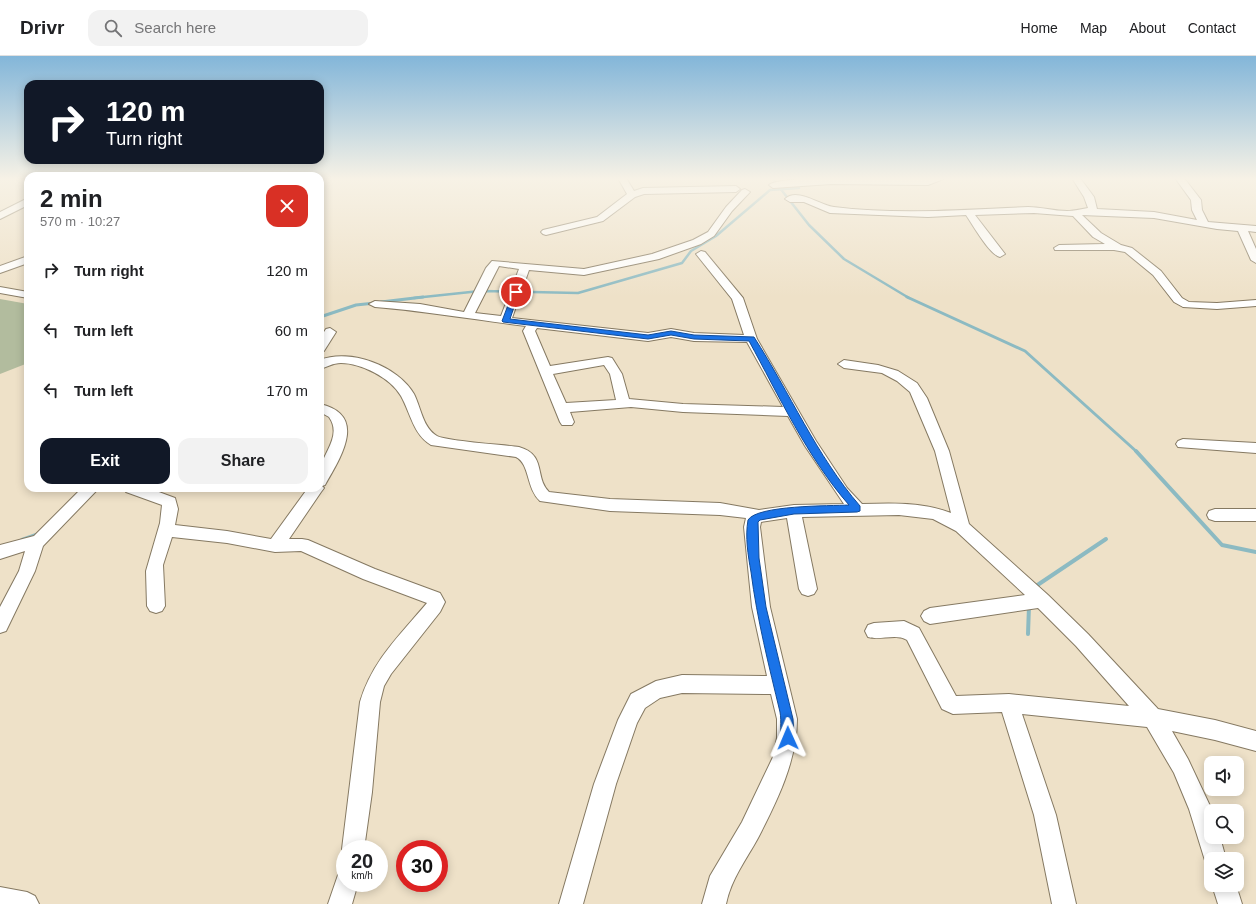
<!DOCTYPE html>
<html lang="en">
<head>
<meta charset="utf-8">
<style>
	:root { --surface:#fff; --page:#f2f2f2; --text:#202124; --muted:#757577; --line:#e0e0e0; --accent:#111827 }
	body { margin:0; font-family:Helvetica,sans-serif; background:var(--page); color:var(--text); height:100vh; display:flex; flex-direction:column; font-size:15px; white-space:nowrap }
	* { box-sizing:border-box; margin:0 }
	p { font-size:13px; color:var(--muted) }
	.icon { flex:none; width:22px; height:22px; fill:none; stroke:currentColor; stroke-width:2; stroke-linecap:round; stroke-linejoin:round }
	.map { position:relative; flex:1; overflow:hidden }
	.sheet { position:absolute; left:24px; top:116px; width:300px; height:320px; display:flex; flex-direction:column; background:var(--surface); border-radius:12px; box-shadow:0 2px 10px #0003 }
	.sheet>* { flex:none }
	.top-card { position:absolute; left:24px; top:24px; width:300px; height:84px; border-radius:12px; box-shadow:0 2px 10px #0003; background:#111827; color:#fff; overflow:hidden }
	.buttons { position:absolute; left:1204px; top:700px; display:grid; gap:8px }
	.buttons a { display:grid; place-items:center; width:40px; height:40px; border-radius:8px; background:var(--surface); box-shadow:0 2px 10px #0003; font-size:20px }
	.speed { position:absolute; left:336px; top:784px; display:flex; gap:8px; font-size:20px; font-weight:700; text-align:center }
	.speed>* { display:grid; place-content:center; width:52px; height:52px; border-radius:50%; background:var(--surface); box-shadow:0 2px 10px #0003; line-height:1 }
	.speed small { font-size:10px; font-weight:400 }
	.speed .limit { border:6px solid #d22; background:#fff; color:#111 }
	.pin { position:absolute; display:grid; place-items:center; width:34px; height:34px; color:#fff; margin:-17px; border:2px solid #fff; border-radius:50%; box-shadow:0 1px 4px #0007 }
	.me { position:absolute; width:44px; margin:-22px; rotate:359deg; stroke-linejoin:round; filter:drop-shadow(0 0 3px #0008) }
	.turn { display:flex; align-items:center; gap:14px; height:84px; padding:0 16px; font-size:18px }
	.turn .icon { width:52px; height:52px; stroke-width:2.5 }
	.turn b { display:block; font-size:28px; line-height:34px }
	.round { display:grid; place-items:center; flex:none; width:42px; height:42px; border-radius:12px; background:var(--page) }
	.summary { display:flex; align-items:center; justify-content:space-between; height:68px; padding:0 16px }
	h1 { font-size:24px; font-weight:600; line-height:30px }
	.cta { display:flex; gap:8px; margin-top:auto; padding:8px 16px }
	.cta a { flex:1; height:46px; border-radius:12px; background:var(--accent); color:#fff; font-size:16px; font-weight:600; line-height:46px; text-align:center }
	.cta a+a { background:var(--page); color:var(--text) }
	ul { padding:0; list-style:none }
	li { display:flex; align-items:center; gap:12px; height:60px; padding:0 16px }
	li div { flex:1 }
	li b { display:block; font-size:15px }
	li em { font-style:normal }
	header { display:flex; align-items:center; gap:24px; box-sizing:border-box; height:56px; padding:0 20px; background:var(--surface); border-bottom:1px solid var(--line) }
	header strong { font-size:19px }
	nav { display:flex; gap:22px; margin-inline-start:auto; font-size:14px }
	.search { width:280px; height:36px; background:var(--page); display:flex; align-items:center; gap:10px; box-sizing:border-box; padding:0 14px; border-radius:12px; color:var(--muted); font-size:15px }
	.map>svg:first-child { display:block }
	.green { fill:#b2bc9e }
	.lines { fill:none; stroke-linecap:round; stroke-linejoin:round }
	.stream-far2 { stroke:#8cbac2; stroke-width:2.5 }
	.stream-far1 { stroke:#8cbac2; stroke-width:3 }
	.stream { stroke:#8cbac2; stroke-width:4 }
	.minor-casing { stroke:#857962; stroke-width:2 }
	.minor { fill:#fff; fill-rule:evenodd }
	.route { fill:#1a73e8; stroke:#114b97 }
</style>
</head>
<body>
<header>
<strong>Drivr</strong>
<div class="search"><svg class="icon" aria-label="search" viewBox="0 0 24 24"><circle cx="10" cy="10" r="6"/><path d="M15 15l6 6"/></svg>Search here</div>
<nav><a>Home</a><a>Map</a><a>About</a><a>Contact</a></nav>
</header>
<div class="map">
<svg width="1256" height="848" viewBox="0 0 1256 848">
	<rect width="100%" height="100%" fill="#eee1c8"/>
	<polygon class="green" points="0,243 28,248 28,307 0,318"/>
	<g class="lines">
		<g class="stream-far2">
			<polyline points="772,122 809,169 844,203 909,242"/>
			<polyline points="414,242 480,235 578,237 682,207 691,195 716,180 770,134 799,132"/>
		</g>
		<g class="stream-far1">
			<polyline points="907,241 1025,295 1137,396"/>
			<polyline points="381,246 423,241"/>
			<polyline points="320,261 356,249 375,247"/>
		</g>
		<g class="stream">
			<polyline points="1136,395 1222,489 1256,496"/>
			<polyline points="22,484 39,478"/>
			<polyline points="1036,533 1036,530 1106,483"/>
			<polyline points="1028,578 1029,550"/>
		</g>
		<g class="minor-casing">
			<g id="minor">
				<polygon points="618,122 626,122 634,135 643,132 736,130 740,133 736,136 644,138 635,141 603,165 546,179 543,178 541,176 543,174 597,161 627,138"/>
				<path d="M 850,122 L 946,122 L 928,129 L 831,128 L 773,132 L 769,129 C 776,122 837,122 850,122 Z"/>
				<path d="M 1072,122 L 1080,122 L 1094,141 L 1097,153 L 1154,156 L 1197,164 L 1192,154 L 1191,144 L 1175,122 L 1184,122 L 1201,144 L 1202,154 L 1208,166 L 1256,170 L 1256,176 L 1248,175 L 1256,193 L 1256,207 L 1251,204 L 1238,175 L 1217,173 L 1154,162 L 1082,159 L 1101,177 L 1121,189 L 1132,192 L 1161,215 L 1182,242 L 1189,246 L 1217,247 L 1256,244 L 1256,250 L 1217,253 L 1183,251 L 1174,246 L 1153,219 L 1125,196 L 1114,194 L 1055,194 L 1054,192 L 1059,189 L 1105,188 L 1093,181 L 1073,160 L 1034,157 L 975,159 L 1005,198 L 1000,201 C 989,198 973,169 966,159 L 928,161 L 830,157 L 804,146 L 790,146 L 785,143 C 797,131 821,150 834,151 C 896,159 965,154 1028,151 C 1041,151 1054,155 1067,155 C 1074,155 1081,153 1088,152 L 1084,141 Z"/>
				<path d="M 745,133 L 750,136 L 732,155 L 714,180 L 701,188 L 659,203 L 584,219 L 529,214 L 512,262 L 648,277 L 671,273 L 694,277 L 744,279 L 732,243 L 696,198 L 701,195 L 705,196 L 743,242 L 757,283 L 816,385 L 847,432 L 862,448 C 892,447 923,446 951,457 L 935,395 L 910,336 L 897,325 L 882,317 L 844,312 L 838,308 L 844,304 L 878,309 L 898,315 L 917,327 L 927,342 L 949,395 L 969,468 L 1048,539 L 1088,578 L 1158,653 L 1215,664 L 1256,675 L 1256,695 L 1215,684 L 1172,675 L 1188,703 L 1211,752 L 1211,781 L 1220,781 L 1226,803 L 1211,803 L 1211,813 L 1207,811 L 1189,753 L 1174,717 L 1147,671 L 1022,658 L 1056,759 L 1076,848 L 1052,848 L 1034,759 L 1002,656 L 953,658 L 942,653 L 907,584 C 895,577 880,585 868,581 L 865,575 L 868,569 L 874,567 L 904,565 L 919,572 L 956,640 L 1009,638 L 1129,650 L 1076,590 L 1038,552 L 930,568 L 924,565 L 921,560 L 924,555 L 930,552 L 1025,539 L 956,475 L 933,463 L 899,459 L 802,461 L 817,533 L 814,538 L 808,540 L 802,538 L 799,533 L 787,462 L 761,466 L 760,471 L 770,551 L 797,663 C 797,705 777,745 758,782 C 746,804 731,823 726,848 L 702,848 L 710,820 L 742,766 L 773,701 L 777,682 L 777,663 L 771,638 L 682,637 L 660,642 L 645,652 L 637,667 L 616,728 L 583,848 L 559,848 L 594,728 L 618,664 L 631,638 L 656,625 L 682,619 L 767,620 L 752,551 L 744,471 L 746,462 L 720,459 L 610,455 L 540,445 C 526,432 530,408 516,401 L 431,389 C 413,378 411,358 401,340 C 391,322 361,307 341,307 C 333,307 327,311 320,313 L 320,304 C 350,292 398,310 414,338 C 421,352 423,372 437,380 C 446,385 505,389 519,391 C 547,399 534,421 549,436 L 610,443 L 720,447 L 759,454 L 794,449 L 844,448 L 805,390 L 788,360 L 683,356 L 631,351 L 570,356 L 574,366 L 572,369 L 562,369 L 560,366 L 523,275 L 526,270 C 476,264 426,255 375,251 L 369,248 L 375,245 L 420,248 L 464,256 L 486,212 L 492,205 L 584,213 L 652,198 L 693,184 L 708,176 L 726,151 L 742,134 ZM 499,210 L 519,213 L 501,260 L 475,257 ZM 537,272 L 648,285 L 671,281 L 694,285 L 747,286 L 783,351 L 683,348 L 629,343 L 622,318 L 612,302 L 608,301 L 550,310 L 535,275 ZM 604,309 L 610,318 L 616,344 L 566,347 L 553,318 Z"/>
				<polygon points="28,142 28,149 0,163 0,156"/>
				<polygon points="28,200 28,207 0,217 0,210"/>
				<polygon points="0,231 28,236 28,242 0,237"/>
				<polygon points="330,272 336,276 324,295 320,296 320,282 326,273"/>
				<path d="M 320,348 C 368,359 341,401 325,429 L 322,430 L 324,432 L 321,436 L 289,483 L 302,483 L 308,484 L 375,513 L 440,537 L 445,546 L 440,556 L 391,618 L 384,630 L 380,646 L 372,736 L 364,793 L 345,793 L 345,801 L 342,793 L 360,646 C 372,605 400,579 427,547 L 363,523 L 301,495 L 275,496 L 227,487 L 172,481 L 163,509 L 165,550 L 162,555 L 156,557 L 150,555 L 147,550 L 146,515 L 160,467 L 162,449 L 126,436 L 123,432 L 148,432 L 175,442 L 178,453 L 175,469 L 227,475 L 271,483 L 308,432 L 320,432 C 320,426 319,418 320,413 C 324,396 342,379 329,361 L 320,356 Z"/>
				<polygon points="1183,383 1256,387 1256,397 1178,391 1176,388 1178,385"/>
				<polygon points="82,432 99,432 43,490 35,515 6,575 0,577 0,551 19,515 25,495 0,503 0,489 34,480"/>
				<polygon points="1215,453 1256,453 1256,465 1215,465 1209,463 1207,459 1209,455"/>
				<polygon points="345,816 345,827 358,827 352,848 328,848 338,819"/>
				<polygon points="1212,829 1236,829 1242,848 1218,848"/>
				<polygon points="0,831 27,836 35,840 39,848 0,848"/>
			</g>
		</g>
		<use href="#minor" class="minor"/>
	</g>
	<linearGradient id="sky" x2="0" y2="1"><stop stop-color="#83b6d9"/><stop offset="0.51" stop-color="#f7f2e6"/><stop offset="1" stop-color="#f7f2e6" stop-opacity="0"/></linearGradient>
	<rect width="1256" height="241" fill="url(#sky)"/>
	<path class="route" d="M 516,234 L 519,236 L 510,263 L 648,279 L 671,275 L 694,279 L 754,281 C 790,337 816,399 860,450 L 860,455 L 857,456 L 794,458 L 760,464 L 758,466 L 759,502 L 766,551 L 793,663 L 794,682 L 792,686 L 788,688 L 783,686 C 779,677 782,666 780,656 C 769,610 757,563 751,516 C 748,499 745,481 748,464 C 757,449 830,450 849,449 C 807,401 779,340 749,285 L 694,283 L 671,279 L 648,283 L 503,266 L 502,265 L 513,236 Z"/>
</svg>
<div class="buttons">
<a><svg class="icon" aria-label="sound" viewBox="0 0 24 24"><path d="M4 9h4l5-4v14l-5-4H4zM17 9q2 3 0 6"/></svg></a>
<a><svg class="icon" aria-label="search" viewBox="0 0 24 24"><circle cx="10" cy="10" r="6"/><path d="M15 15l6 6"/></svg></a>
<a><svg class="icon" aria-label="layers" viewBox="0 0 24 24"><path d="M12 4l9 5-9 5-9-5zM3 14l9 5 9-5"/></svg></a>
</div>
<div class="speed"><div>20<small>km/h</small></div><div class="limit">30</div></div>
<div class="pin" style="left:516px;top:236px;background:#d93025"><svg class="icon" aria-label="arrive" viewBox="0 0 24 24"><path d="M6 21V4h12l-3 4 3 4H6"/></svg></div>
<svg class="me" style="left:788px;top:682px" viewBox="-20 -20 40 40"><path d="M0-17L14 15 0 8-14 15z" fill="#1a73e8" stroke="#fff" stroke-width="4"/></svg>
<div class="top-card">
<div class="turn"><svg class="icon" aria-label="right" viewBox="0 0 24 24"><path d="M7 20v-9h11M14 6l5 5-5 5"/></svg><div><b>120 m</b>Turn right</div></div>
</div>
<section class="sheet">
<div class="summary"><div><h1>2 min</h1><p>570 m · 10:27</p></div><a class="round" style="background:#d93025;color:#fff"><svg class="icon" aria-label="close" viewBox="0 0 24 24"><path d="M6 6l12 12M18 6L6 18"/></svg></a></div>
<ul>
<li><svg class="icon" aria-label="right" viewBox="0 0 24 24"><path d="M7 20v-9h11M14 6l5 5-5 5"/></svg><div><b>Turn right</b></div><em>120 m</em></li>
<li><svg class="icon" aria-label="left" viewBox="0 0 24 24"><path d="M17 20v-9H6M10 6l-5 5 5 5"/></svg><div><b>Turn left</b></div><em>60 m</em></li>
<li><svg class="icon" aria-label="left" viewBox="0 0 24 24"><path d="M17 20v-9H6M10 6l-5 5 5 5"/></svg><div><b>Turn left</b></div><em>170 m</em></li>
</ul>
<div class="cta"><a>Exit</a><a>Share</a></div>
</section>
</div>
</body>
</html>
